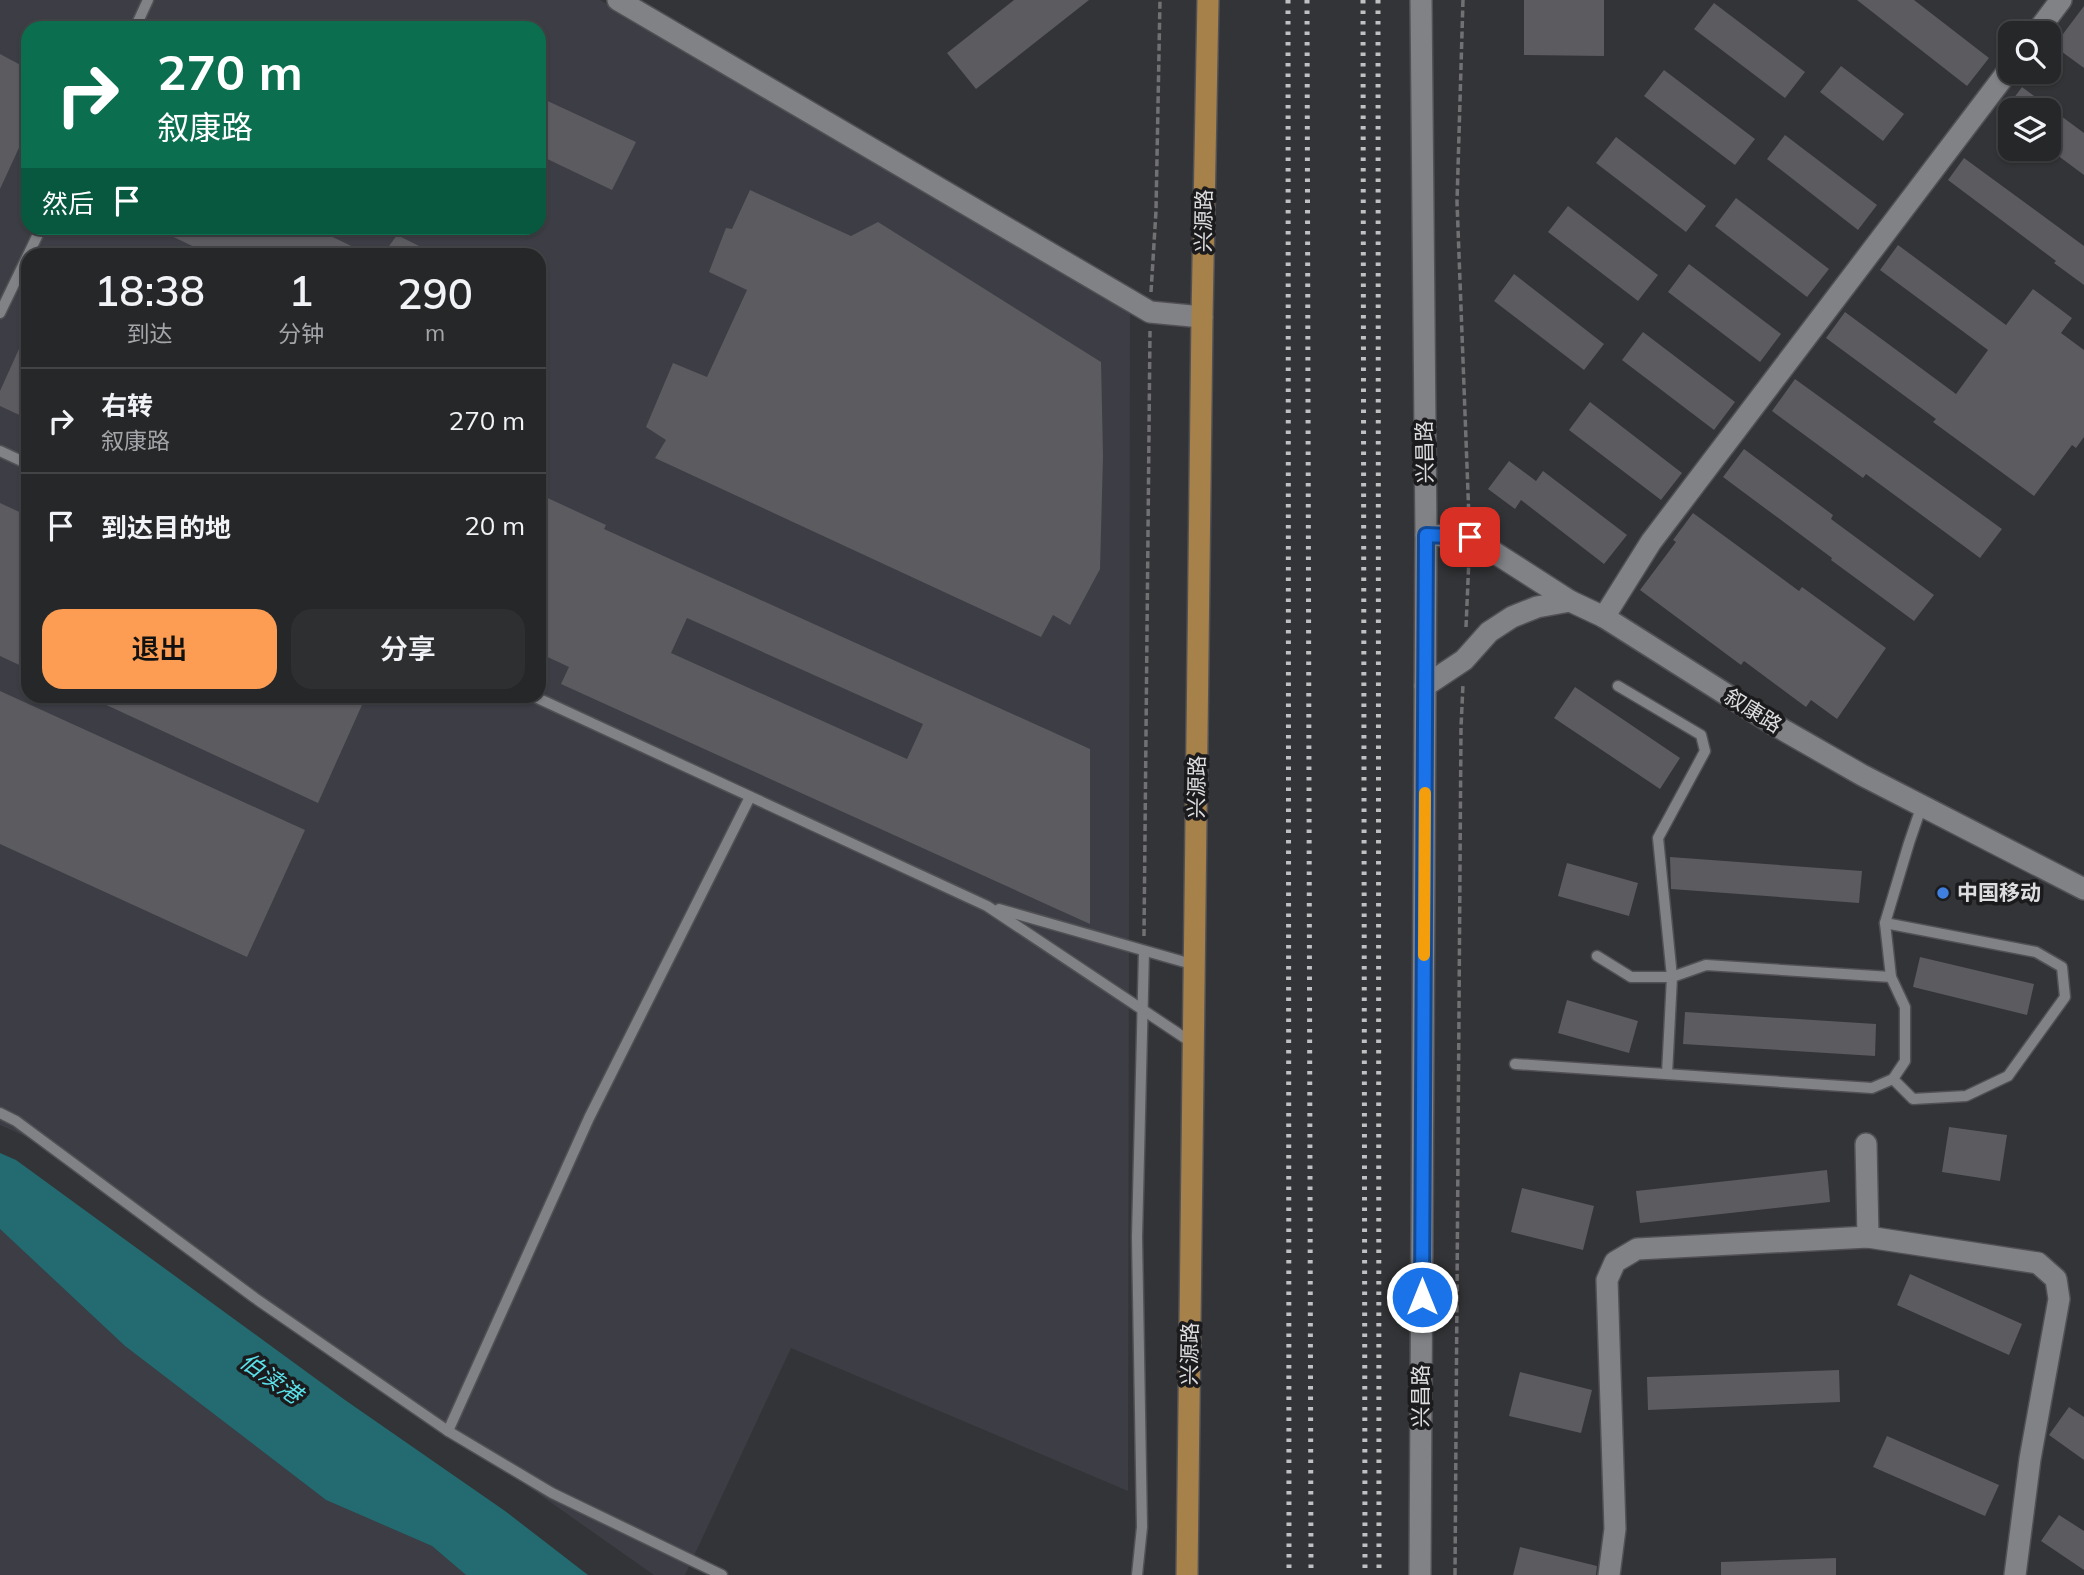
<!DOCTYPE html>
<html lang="zh">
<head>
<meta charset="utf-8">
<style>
	:root { --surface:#262729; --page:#2e2f31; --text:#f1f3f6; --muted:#a4a5a8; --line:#424446; --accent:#fc9d53 }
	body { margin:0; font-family:Mulish,"Noto Sans SC",sans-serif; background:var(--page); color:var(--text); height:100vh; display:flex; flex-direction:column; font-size:26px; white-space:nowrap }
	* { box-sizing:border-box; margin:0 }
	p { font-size:23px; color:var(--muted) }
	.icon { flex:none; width:38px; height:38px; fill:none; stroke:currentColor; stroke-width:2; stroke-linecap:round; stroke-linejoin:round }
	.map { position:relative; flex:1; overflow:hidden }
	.sheet { position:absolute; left:21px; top:248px; width:525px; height:455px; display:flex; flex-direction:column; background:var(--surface); border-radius:21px; box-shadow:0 2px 5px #0004,0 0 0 2px var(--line) }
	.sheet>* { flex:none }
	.guide { position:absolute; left:21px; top:21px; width:525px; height:214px; border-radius:21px; box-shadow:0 2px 5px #0004,0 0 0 2px var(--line); background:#0b6e4f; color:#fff; overflow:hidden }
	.fabs { position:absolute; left:1998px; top:21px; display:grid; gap:14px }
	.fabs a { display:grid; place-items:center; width:63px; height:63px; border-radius:14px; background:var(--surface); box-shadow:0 2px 5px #0004,0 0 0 2px var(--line); font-size:35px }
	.pin { position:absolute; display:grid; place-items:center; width:60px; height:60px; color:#fff; margin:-30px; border-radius:14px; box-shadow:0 4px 10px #0006 }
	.me { position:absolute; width:77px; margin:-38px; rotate:0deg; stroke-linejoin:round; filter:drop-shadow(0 0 5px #0008) }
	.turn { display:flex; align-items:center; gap:24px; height:147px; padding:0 21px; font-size:32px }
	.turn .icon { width:91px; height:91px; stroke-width:2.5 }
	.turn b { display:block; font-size:49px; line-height:60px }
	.then { display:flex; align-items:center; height:66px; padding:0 21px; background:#0003; gap:14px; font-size:26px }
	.eta { display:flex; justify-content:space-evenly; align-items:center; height:119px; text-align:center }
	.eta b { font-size:42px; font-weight:600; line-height:49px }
	.action { display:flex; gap:14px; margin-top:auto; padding:14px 21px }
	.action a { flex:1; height:80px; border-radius:21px; background:var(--accent); color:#111; font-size:28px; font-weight:600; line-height:80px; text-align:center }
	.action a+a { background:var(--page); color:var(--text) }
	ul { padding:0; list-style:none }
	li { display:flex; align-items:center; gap:21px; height:105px; padding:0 21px; border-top:2px solid var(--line) }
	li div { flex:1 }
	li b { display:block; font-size:26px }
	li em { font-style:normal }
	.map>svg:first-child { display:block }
	.built { fill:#3d3d46; fill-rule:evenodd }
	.water { fill:#236b70 }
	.building { fill:#5b5b60; fill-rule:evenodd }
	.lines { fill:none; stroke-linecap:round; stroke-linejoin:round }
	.lane-casing { stroke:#515155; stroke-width:13 }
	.street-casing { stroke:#515155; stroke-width:24 }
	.secondary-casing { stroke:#515155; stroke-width:24 }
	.primary-casing { stroke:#515155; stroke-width:24 }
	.path { stroke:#717174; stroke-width:3.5; stroke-dasharray:7 3.5; stroke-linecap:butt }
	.lane { stroke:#818286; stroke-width:10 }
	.street { stroke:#818286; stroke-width:21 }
	.secondary { stroke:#818286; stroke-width:21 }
	.primary { stroke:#a7814a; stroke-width:21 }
	.rail { stroke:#c1c1c4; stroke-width:5; stroke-dasharray:3.5 7; stroke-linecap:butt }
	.route-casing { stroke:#114b97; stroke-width:18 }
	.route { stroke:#1a73e8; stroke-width:12 }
	.slow { stroke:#f59e0b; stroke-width:12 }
	.shop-dot { fill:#3f7fe0; stroke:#1b1b1d; stroke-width:2.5 }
	.labels { text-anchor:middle; stroke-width:7; stroke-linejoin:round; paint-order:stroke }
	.street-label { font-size:21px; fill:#dddde0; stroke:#1b1b1d }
	.poi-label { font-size:21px; font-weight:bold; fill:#dddde0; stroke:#1b1b1d; text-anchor:start }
	.water-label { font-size:23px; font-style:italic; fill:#5ae2eb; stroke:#1b1b1d }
</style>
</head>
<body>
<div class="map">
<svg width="2084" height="1575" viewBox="0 0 2084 1575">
	<rect width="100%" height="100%" fill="#333437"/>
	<g class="built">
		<path d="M 0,0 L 600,0 L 1130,307 L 1128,1491 L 791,1348 L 685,1575 L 654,1575 L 38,1142 L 0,1125 ZM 28,28 L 539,28 L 539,228 L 28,228 ZM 28,256 L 539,256 L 539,696 L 28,696 Z"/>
		<polygon points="0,1229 125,1346 326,1500 432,1546 466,1575 0,1575"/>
	</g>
	<polygon class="water" points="0,1153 16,1160 345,1400 505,1511 588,1575 466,1575 432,1546 326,1500 125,1346 0,1229"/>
	<g class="building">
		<polygon points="1014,0 1089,0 976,89 947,53"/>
		<polygon points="1524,0 1604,0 1604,56 1524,55"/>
		<polygon points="1857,0 1914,0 1989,58 1967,86"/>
		<polygon points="1714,3 1805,72 1785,98 1694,29"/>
		<polygon points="2084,6 2084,68 2054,46"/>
		<polygon points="0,54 28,69 28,136 23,139 0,189"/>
		<polygon points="1841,66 1904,114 1883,141 1820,92"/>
		<polygon points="1664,70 1755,139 1735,165 1644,96"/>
		<polygon points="2022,87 2084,133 2084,175 2049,149 2049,110 2005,110"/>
		<polygon points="539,97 636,142 612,190 539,155"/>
		<polygon points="1785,135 1877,205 1858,230 1767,159"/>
		<polygon points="1616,137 1706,206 1686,232 1596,163"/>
		<polygon points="1964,158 2084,246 2084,285 2054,263 2056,261 1948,180"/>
		<polygon points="750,190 851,236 878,222 1101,362 1103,456 1100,569 1070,625 1053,615 1041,637 655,458 666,440 646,427 673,363 707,377 747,290 709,272 726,228 732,229"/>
		<polygon points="1736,198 1829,269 1807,297 1715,226"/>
		<polygon points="1568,206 1658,275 1638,301 1548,232"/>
		<polygon points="155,228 314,228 372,256 213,256"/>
		<polygon points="397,235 439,256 382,256"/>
		<polygon points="1898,245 2006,325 2033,289 2072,318 2061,333 2084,350 2084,437 2076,448 2072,445 2034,496 1933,422 1936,419 1826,338 1845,312 1956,394 1988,350 1880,270"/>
		<polygon points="1689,264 1781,334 1760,362 1668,292"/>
		<polygon points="1514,274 1604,344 1584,370 1494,301"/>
		<polygon points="28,329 28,419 0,406 0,391"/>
		<polygon points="1643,332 1735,402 1714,430 1622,360"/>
		<polygon points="1795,379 2002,529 1980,558 1866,474 1863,478 1772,411"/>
		<polygon points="1590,402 1682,473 1661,500 1569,430"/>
		<polygon points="1744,449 1833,515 1831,519 1934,595 1914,621 1831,560 1832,558 1723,477"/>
		<polygon points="1509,461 1536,481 1543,471 1627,535 1604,564 1521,500 1515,509 1488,489"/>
		<path d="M 539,494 L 606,525 L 604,529 L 1090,749 L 1090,924 L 561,684 L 569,667 L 539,653 ZM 687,618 L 923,724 L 907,759 L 671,653 Z"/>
		<polygon points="0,503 28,516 28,669 0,656"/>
		<polygon points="1693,513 1799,591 1802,587 1886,648 1837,719 1811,700 1806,707 1744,661 1741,665 1640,590 1676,542 1673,540"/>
		<polygon points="1575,687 1680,758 1660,789 1554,718"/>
		<polygon points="0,691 305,830 247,957 0,844"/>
		<polygon points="87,696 366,696 318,803"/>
		<polygon points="1670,857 1862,871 1859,903 1671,889"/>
		<polygon points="1567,863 1638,883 1629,916 1558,896"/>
		<polygon points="1920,957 2034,984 2027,1015 1913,987"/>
		<polygon points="1567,1000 1638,1021 1629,1053 1558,1033"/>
		<polygon points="1685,1012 1876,1024 1875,1056 1683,1044"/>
		<polygon points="1949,1127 2007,1135 2000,1181 1942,1172"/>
		<polygon points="1827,1170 1830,1202 1640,1223 1636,1191"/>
		<polygon points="1522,1188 1594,1206 1583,1250 1511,1232"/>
		<polygon points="1910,1274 2022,1324 2009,1355 1897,1305"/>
		<polygon points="1839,1370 1840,1402 1648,1410 1647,1377"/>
		<polygon points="1520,1372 1592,1390 1581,1433 1509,1416"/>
		<polygon points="2069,1407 2084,1417 2084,1460 2049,1435"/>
		<polygon points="1887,1436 1999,1485 1985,1516 1873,1467"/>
		<polygon points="2059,1515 2084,1531 2084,1570 2041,1541"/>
		<polygon points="1520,1547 1597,1566 1596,1575 1513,1575"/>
		<polygon points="1836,1558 1836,1575 1721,1575 1721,1562"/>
	</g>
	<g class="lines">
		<g class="lane-casing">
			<g id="lane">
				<polyline points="135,28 148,0"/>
				<polyline points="0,313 41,228"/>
				<polyline points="0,451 28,464"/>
				<polyline points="1618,686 1701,735 1705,751 1658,838 1672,977 1667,1074"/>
				<polyline points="533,696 987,906 1194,1044"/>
				<polyline points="999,909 1195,965"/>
				<polyline points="1885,923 2036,952 2062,967 2065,997 2008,1076 1966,1096 1913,1099 1893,1079"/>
				<polyline points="1597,956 1631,977 1672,977 1706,965 1891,977"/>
				<polyline points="1515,1064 1872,1088 1893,1079 1905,1061 1905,1007 1891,977 1885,923 1909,843 1922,805"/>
				<polyline points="0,1113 16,1121 255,1298 448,1431 552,1493 722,1575"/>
				<polyline points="448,1431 589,1118 750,797"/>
				<polyline points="1137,1575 1142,1527 1137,1237 1144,951"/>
			</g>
		</g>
		<g class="street-casing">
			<g id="street">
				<polyline points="618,0 1150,312 1202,317"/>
				<polyline points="2036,33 2061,0"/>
				<polyline points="1426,535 1470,537 1570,601 1604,617 1773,724 1862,775 2084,889"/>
				<polyline points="1604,617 1651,542 2011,67"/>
				<polyline points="1866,1144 1868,1237"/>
				<polyline points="1609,1575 1615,1529 1607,1280 1615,1262 1637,1249 1868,1237 2038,1263 2056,1279 2059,1299 2030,1459 2015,1575"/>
			</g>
		</g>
		<g class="secondary-casing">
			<g id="secondary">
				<polyline points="1425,686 1464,660 1489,632 1512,617 1537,607 1570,601"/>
				<polyline points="1420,1575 1426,535 1421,0"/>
			</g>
		</g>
		<g class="primary-casing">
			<polyline id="primary" points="1187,1575 1202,317 1208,0"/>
		</g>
		<g class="path">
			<polyline points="1463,0 1457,202 1469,519"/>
			<polyline points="1151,292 1156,211 1160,0"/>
			<polyline points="1466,627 1469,558"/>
			<polyline points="1144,936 1150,331"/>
			<polyline points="1455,1575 1461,728 1463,684"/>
		</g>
		<use href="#lane" class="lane"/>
		<use href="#street" class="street"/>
		<use href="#secondary" class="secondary"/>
		<use href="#primary" class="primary"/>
		<g class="rail">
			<polyline points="1288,0 1289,1575"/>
			<polyline points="1307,0 1311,1575"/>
			<polyline points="1363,0 1365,1575"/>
			<polyline points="1378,0 1379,1575"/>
		</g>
	</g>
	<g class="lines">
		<g class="route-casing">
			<polyline id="route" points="1422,1297 1426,535 1470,537"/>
		</g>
		<use href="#route" class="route"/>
		<polyline class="slow" points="1424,955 1425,793"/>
	</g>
	<circle class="shop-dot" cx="1943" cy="893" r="7"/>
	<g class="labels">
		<g class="street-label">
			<text transform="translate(1204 221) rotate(-89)" y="7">兴源路</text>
			<text transform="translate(1425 452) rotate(-91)" y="7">兴昌路</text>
			<text transform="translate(1753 711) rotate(32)" y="7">叙康路</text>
			<text transform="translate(1197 787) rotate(-89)" y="7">兴源路</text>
			<text transform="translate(1190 1354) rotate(-89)" y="7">兴源路</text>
			<text transform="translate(1421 1396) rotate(-90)" y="7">兴昌路</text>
		</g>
		<g class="poi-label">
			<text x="1957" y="900">中国移动</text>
		</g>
		<g class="water-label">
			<text transform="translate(271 1378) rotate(35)" y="8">伯渎港</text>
		</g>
	</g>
</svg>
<div class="fabs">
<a><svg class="icon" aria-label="search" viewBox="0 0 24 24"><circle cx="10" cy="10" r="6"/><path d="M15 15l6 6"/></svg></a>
<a><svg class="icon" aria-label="layers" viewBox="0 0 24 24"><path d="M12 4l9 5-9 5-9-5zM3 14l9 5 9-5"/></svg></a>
</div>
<div class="pin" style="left:1470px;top:537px;background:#d93025"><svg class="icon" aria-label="arrive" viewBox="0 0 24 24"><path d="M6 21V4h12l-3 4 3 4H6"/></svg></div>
<svg class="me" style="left:1422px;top:1297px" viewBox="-20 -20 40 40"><circle r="17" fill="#1a73e8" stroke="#fff" stroke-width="3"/><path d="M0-11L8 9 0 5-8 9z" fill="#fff"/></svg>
<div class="guide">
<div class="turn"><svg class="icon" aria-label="right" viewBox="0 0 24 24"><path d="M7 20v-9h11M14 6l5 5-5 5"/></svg><div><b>270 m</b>叙康路</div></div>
<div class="then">然后<svg class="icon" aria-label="arrive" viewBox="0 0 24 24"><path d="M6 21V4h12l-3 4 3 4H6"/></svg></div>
</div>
<section class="sheet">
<div class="eta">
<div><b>18:38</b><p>到达</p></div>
<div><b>1</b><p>分钟</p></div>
<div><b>290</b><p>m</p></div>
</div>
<ul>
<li><svg class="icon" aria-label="right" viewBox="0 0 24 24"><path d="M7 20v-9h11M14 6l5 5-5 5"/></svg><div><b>右转</b><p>叙康路</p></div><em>270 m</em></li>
<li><svg class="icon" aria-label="arrive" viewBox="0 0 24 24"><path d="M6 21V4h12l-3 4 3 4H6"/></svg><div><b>到达目的地</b></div><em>20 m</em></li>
</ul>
<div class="action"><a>退出</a><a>分享</a></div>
</section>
</div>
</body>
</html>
